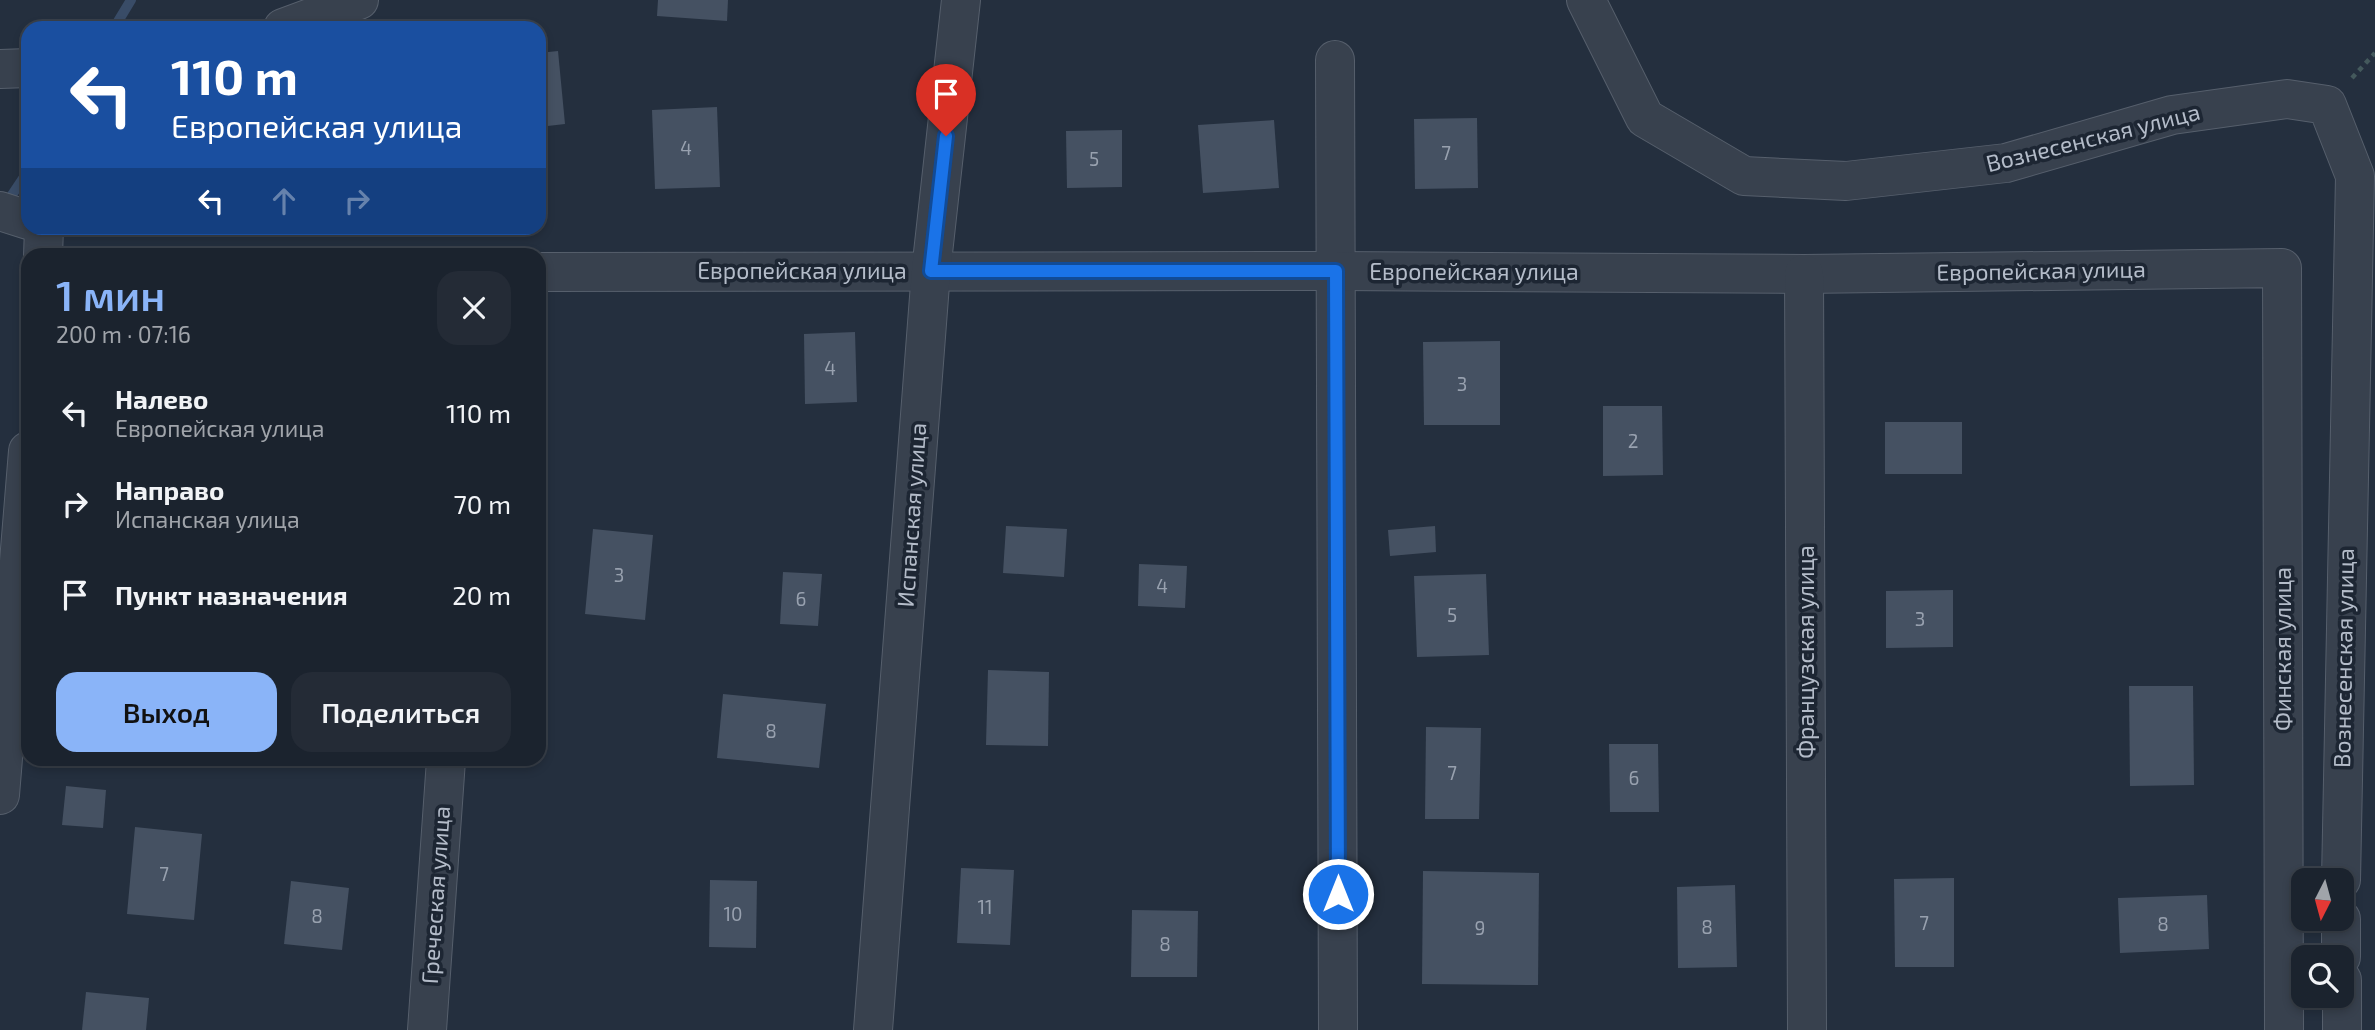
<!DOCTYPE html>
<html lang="ru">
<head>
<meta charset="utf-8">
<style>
	:root { --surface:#1b232e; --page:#242b36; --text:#f1f3f6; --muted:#a0a4aa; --line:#39404a; --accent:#8ab4f8 }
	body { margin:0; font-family:"Exo 2",sans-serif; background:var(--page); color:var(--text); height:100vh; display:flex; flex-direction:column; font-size:26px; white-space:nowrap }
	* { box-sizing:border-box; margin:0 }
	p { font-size:23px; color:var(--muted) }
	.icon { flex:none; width:38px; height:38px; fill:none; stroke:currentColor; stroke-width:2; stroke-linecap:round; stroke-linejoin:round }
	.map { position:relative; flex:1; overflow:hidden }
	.panel { position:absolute; left:21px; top:248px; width:525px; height:518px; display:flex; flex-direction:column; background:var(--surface); border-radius:21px; box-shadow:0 4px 10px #0003,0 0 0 2px var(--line) }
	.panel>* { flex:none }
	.banner { position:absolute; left:21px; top:21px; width:525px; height:214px; border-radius:21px; box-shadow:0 4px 10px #0003,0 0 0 2px var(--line); background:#1a4fa0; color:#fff; overflow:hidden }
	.needle { width:46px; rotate:186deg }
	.controls { position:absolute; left:2291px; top:868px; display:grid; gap:14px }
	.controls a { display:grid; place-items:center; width:63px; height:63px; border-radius:14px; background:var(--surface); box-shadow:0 4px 10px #0003,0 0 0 2px var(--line); font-size:35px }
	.pin { position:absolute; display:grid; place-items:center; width:60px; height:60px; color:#fff; margin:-72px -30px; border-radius:50% 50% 50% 0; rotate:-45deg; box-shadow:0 0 7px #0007 }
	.pin .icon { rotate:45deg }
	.me { position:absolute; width:77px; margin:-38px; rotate:0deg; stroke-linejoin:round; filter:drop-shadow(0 0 5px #0008) }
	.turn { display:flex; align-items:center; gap:24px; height:147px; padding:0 35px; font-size:32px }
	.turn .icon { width:91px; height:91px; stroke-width:2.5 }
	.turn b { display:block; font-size:49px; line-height:60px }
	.lanes { display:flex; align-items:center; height:66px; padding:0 35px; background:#0003; justify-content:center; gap:35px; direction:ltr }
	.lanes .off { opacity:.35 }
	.round { display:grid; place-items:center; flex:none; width:74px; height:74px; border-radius:21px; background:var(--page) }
	.headline { display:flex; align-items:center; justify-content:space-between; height:119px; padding:0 35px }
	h1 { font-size:42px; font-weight:600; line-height:52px; color:var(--accent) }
	.button { display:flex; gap:14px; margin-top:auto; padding:14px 35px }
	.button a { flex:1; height:80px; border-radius:21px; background:var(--accent); color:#111; font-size:28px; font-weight:600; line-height:80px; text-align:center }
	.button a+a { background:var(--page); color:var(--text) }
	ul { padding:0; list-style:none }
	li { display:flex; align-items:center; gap:21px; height:91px; padding:0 35px }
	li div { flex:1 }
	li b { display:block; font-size:26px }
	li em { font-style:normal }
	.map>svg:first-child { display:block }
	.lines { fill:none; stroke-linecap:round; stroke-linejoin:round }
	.stream { stroke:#394c67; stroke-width:10 }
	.building { fill:#455162 }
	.street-casing { stroke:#565f6c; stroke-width:40 }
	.path { stroke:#44595c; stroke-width:4.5; stroke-dasharray:5 5; stroke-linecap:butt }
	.street { stroke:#38414e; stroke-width:38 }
	.route-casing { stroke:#114b97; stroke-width:18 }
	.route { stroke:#1a73e8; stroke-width:12 }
	.labels { text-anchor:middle; stroke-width:7; stroke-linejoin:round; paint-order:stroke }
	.number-label { font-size:19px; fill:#98a1af }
	.street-label { font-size:23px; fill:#b4bcc9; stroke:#1d2633 }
</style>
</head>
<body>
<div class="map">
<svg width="2375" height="1030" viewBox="0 0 2375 1030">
	<rect width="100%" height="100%" fill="#242f3e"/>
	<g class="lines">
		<g class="stream">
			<polyline points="114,28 131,0"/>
			<polyline points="4,207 28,171"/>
		</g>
	</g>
	<g class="building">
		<polygon points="658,0 728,0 727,21 657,16"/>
		<polygon points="558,51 565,124 539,127 539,53"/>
		<polygon points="717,107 720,187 655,189 652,110"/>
		<polygon points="1477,118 1478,188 1415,189 1414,119"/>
		<polygon points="1274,120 1279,188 1203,193 1198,125"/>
		<polygon points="1122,130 1122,187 1067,188 1066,131"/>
		<polygon points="855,332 857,402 805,404 804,334"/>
		<polygon points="1500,341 1500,425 1424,425 1423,342"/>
		<polygon points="1603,406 1662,406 1663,475 1603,476"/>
		<rect x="1885" y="422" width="77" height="52"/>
		<polygon points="1006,526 1067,529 1064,577 1003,573"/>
		<polygon points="1435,526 1436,552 1390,556 1388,530"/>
		<polygon points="593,529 653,535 645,620 585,614"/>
		<polygon points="1139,564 1187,566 1185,608 1138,606"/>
		<polygon points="783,572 822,574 818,626 780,624"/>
		<polygon points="1486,574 1489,655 1417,657 1414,576"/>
		<polygon points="1953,590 1953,647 1886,648 1886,591"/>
		<polygon points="988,670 1049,672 1048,746 986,745"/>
		<polygon points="2129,686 2193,686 2194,785 2130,786"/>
		<polygon points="723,694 826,704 819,768 717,758"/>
		<polygon points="1426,727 1481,728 1479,819 1425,819"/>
		<polygon points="1609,744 1658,744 1659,812 1610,812"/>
		<polygon points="66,786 106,790 103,828 62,825"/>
		<polygon points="135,827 202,834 194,920 127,914"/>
		<polygon points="961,868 1014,870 1010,945 957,943"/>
		<polygon points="1423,871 1539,873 1538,985 1422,984"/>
		<polygon points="1954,878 1954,967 1895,967 1894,879"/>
		<polygon points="710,880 757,881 756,948 709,947"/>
		<polygon points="291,881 349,888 342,950 284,944"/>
		<polygon points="1735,885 1737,967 1678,968 1677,887"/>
		<polygon points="2207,895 2209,949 2120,953 2118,898"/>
		<polygon points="1132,910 1198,911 1197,977 1131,977"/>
		<polygon points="86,992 149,998 146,1030 82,1030"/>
	</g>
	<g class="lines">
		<g class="street-casing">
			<g id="street">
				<polyline points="1586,0 1645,118 1744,176 1846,181 2006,163 2172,115 2287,99 2327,105 2355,176 2341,880"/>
				<polyline points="283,28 359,0"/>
				<polyline points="1335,60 1338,1030"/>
				<polyline points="0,69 28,68"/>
				<polyline points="0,211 28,220"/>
				<polyline points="43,256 44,228"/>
				<polyline points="539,272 1336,271 1804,274 2282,268 2284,1030"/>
				<polyline points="1804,274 1807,1030"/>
				<polyline points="0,795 28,451"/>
				<polyline points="2341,919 2341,957"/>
				<polyline points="2342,980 2342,1030"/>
				<polyline points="427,1030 446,760"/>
				<polyline points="873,1030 931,271 961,0"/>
			</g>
		</g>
		<polyline class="path" points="2352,78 2375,53"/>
		<use href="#street" class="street"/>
	</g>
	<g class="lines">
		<g class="route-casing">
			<polyline id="route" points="946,136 931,271 1336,271 1338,894"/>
		</g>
		<use href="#route" class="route"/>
	</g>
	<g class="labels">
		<g class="number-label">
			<text x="686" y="155">4</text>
			<text x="1446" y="160">7</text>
			<text x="1094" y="166">5</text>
			<text x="830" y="375">4</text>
			<text x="1462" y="391">3</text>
			<text x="1633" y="448">2</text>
			<text x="619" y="582">3</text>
			<text x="1162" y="593">4</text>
			<text x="801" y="606">6</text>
			<text x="1452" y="622">5</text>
			<text x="1920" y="626">3</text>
			<text x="771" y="738">8</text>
			<text x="1452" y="780">7</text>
			<text x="1634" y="785">6</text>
			<text x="164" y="881">7</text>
			<text x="985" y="914">11</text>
			<text x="733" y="921">10</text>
			<text x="317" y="923">8</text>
			<text x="1924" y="930">7</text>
			<text x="2163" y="931">8</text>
			<text x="1707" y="934">8</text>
			<text x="1480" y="935">9</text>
			<text x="1165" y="951">8</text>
		</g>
		<g class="street-label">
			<text transform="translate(2093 138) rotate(-14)" y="8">Вознесенская улица</text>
			<text x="802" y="279">Европейская улица</text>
			<text transform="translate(2041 271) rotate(-1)" y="8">Европейская улица</text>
			<text x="1474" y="280">Европейская улица</text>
			<text transform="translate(912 515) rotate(-86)" y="8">Испанская улица</text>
			<text transform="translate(2283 649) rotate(-90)" y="8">Финская улица</text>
			<text transform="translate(1806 652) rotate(-90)" y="8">Французская улица</text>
			<text transform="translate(2344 658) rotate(-89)" y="8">Вознесенская улица</text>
			<text transform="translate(436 895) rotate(-86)" y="8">Греческая улица</text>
		</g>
	</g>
</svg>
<div class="controls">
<a><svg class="needle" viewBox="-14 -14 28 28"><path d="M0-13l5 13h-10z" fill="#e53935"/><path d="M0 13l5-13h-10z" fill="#a0a4aa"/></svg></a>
<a><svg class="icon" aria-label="search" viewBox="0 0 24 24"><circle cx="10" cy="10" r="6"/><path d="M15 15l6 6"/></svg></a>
</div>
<div class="pin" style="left:946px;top:136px;background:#d93025"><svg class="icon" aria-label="arrive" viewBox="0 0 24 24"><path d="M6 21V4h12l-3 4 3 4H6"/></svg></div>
<svg class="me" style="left:1338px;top:894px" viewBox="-20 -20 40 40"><circle r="17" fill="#1a73e8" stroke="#fff" stroke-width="3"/><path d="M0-11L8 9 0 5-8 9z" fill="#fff"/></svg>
<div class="banner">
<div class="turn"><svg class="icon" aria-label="left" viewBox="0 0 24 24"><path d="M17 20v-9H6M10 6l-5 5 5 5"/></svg><div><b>110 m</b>Европейская улица</div></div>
<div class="lanes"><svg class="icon" aria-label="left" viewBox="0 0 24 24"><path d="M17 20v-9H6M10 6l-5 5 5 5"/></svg><svg class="icon off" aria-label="ahead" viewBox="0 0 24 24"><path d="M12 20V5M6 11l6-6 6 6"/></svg><svg class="icon off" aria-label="right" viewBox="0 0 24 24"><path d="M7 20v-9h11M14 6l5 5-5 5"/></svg></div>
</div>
<section class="panel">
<div class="headline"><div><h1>1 мин</h1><p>200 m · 07:16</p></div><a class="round"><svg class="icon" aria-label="close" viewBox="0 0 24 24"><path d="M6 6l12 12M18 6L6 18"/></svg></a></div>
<ul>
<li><svg class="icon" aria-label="left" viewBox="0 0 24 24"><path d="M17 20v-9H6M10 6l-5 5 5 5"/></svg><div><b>Налево</b><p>Европейская улица</p></div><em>110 m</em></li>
<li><svg class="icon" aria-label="right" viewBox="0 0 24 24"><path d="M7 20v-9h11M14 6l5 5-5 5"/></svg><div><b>Направо</b><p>Испанская улица</p></div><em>70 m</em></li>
<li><svg class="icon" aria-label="arrive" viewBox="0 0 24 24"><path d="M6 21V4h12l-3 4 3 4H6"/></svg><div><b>Пункт назначения</b></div><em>20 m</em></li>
</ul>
<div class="button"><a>Выход</a><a>Поделиться</a></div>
</section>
</div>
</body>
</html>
